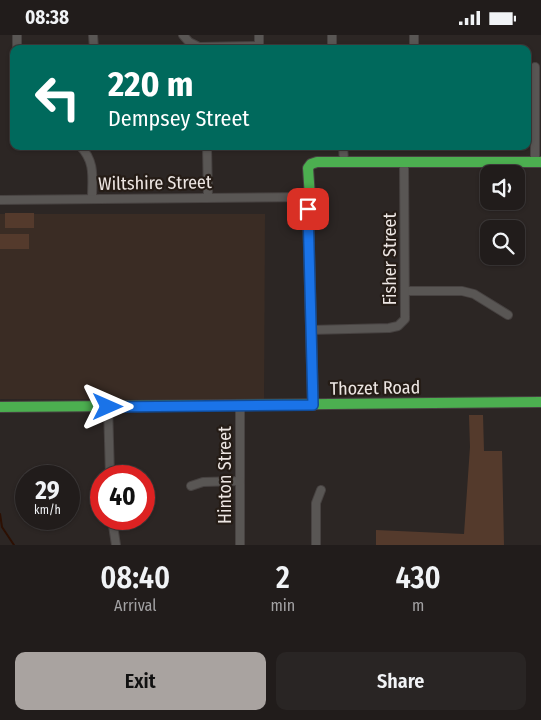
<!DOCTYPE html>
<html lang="en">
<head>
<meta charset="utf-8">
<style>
	:root { --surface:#211c1b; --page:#292524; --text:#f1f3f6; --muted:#a2a1a3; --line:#3e3a3a; --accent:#a9a3a0 }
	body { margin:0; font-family:"Fira Sans Condensed",sans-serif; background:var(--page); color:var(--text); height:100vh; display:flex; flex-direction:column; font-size:19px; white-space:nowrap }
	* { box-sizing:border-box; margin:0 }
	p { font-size:16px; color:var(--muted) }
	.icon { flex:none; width:28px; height:28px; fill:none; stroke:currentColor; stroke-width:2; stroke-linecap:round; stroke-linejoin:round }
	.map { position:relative; height:510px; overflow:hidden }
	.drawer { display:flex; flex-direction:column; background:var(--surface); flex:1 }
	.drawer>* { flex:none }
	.banner { position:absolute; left:10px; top:10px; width:521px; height:105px; border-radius:10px; box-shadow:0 1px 4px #0004,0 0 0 1px var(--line); background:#00695c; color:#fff; overflow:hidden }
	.controls { position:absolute; left:480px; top:130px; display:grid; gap:10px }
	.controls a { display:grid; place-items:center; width:45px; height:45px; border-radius:10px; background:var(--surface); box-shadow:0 1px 4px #0004,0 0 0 1px var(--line); font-size:25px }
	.speed { position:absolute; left:15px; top:430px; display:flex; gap:10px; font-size:25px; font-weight:700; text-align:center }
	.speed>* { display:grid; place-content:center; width:65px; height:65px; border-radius:50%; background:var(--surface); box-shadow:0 1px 4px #0004,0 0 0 1px var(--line); line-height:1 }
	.speed small { font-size:12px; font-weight:400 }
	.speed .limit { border:8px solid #d22; background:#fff; color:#111 }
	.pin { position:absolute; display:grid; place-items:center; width:42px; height:42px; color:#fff; margin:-21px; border-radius:10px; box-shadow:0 2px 8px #0006 }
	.me { position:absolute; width:55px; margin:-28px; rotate:90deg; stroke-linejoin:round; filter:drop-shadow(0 0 4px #0008) }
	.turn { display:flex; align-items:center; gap:18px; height:105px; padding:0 15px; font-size:22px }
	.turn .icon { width:65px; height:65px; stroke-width:2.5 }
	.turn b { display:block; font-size:35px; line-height:42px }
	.eta { display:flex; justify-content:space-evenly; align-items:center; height:85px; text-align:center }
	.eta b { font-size:30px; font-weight:600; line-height:35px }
	.action { display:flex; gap:10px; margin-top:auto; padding:10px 15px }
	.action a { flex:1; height:58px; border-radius:10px; background:var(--accent); color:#111; font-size:20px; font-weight:600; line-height:58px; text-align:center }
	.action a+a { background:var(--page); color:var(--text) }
	.status { display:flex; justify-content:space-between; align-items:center; height:35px; padding:0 25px; background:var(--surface); direction:ltr }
	.status svg { height:14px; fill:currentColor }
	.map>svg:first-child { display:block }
	.built { fill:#3a2c24 }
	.green { fill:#543a2c }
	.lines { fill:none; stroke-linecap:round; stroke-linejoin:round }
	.stream { stroke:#2d1003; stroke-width:2 }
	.street-casing { stroke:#474241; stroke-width:10 }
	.fast-casing { stroke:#474241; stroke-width:12 }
	.street { stroke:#595654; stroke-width:8 }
	.fast { stroke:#4caf50; stroke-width:10 }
	.route-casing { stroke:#114b97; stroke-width:12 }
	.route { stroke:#1a73e8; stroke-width:9 }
	.labels { text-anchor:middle; stroke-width:4.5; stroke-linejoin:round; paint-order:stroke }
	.street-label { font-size:18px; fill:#ede6e3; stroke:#251c16 }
</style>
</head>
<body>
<div class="status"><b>08:38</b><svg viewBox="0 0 49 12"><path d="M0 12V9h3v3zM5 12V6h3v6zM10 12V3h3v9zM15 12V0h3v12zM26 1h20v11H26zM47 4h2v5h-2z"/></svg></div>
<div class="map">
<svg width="541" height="510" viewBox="0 0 541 510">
	<rect width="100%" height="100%" fill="#2c2624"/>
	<polygon class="built" points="0,179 265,179 264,365 0,364"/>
	<g class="green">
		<rect x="5" y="178" width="29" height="15"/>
		<rect x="0" y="199" width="29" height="15"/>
		<polygon points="469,380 483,380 484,416 502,416 504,510 376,510 376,495 464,499 470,412"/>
	</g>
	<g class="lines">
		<polyline class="stream" points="0,479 2,492 14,510"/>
		<g class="street-casing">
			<g id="street">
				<polyline points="17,0 17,14"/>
				<polyline points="93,0 94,14"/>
				<polyline points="183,0 189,7 199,12 259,11"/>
				<polyline points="259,0 259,14"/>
				<polyline points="332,0 332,14"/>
				<polyline points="414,0 414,14"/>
				<path d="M 80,111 C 96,127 92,144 92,164"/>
				<polyline points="207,111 208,163"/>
				<polyline points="343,111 344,127"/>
				<polyline points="535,126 535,32"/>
				<polyline points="0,165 310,162"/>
				<polyline points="406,256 462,256 474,259 508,280"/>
				<polyline points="310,295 389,293 398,291 405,284 404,126"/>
				<polyline points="240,370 240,510"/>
				<polyline points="108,371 110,441"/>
				<polyline points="191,451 203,447 240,446"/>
				<polyline points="112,484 116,510"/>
				<polyline points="316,510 316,468 321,455"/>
			</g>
		</g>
		<g class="fast-casing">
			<g id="fast">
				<polyline points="313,370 308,174 310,162 308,133 311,129 317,127 541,127"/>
				<polyline points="0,372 541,367"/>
			</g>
		</g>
		<use href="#street" class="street"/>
		<use href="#fast" class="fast"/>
	</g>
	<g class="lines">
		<g class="route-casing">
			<polyline id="route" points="108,372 313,370 308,174"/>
		</g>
		<use href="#route" class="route"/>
	</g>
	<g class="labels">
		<g class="street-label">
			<text transform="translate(155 148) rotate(-1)" y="6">Wiltshire Street</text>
			<text transform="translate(390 224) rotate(-90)" y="6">Fisher Street</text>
			<text transform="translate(375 353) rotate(-1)" y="6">Thozet Road</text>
			<text transform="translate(225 440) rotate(-90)" y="6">Hinton Street</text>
		</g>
	</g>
</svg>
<div class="controls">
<a><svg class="icon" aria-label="sound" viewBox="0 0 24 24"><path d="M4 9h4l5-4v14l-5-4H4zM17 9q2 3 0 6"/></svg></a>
<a><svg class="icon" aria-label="search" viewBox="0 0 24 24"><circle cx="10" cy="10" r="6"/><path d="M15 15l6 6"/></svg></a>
</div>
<div class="speed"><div>29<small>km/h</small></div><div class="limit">40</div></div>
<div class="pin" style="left:308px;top:174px;background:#d93025"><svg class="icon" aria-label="arrive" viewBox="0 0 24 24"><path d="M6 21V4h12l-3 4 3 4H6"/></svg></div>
<svg class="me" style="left:108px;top:372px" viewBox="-20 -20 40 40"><path d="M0-17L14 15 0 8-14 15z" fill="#1a73e8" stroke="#fff" stroke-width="4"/></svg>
<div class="banner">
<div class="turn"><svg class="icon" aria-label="left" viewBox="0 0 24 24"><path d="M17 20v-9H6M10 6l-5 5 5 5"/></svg><div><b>220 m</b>Dempsey Street</div></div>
</div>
</div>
<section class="drawer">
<div class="eta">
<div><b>08:40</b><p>Arrival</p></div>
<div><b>2</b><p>min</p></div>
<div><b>430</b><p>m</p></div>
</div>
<div class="action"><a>Exit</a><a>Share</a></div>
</section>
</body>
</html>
